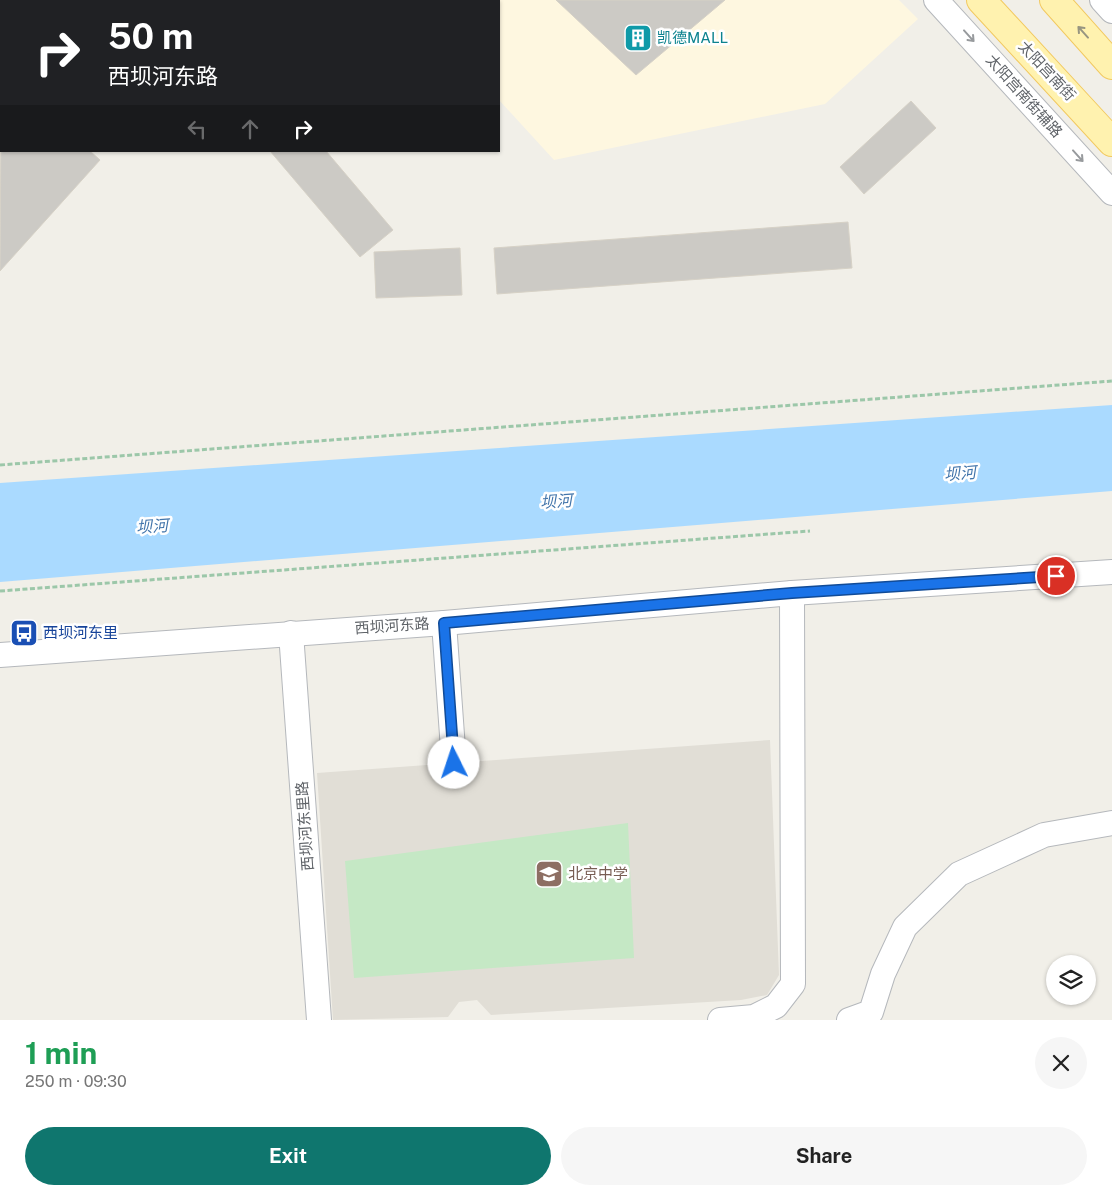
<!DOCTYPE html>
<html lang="en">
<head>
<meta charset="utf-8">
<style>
	:root { --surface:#fff; --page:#f6f6f6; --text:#222; --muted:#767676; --accent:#0f766e }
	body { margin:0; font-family:"Public Sans","Noto Sans SC",sans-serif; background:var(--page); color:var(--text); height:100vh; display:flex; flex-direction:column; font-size:19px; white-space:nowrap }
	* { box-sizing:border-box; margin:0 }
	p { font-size:16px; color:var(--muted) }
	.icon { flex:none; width:28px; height:28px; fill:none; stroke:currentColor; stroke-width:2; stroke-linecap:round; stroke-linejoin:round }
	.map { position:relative; height:1020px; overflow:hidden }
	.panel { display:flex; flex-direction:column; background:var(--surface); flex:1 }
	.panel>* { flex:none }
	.hud { position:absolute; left:0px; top:0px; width:500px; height:152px; box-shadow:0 1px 4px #0004; background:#202124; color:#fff; overflow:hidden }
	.controls { position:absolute; left:1046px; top:955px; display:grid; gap:10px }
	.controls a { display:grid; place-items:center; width:50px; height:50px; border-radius:50%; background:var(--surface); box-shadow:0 1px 4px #0004; font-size:25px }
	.pin { position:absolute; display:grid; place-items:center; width:42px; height:42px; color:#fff; margin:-21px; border:2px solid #fff; border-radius:50%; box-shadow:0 1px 5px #0007 }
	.me { position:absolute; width:55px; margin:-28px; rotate:356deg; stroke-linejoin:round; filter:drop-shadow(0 0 4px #0008) }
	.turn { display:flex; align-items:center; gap:18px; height:105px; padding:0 25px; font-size:22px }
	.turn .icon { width:65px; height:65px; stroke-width:2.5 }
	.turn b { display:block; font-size:35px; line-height:42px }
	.lanes { display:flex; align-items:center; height:48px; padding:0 25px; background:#0003; justify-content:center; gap:25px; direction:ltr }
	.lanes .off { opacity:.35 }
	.round { display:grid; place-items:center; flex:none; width:52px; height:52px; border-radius:26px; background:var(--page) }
	.overview { display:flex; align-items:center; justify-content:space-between; height:85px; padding:0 25px }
	h1 { font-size:30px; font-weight:700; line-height:38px; color:#1e9e55 }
	.cta { display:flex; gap:10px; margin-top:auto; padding:10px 25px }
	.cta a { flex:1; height:58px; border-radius:30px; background:var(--accent); color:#fff; font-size:20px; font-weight:700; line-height:58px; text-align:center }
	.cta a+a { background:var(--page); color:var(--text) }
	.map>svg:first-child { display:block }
	.commercial { fill:#fef7e0 }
	.education { fill:#e1ded6 }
	.green { fill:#c5e8c5 }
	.water { fill:#aadaff }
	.building { fill:#cccac5; stroke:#d6d1c6 }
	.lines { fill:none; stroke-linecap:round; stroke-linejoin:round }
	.minor-casing { stroke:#b5b8bc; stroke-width:26 }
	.major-casing { stroke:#f2c960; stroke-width:30 }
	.path { stroke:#9cc7a9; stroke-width:3; stroke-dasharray:5 2.5; stroke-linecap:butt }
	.minor { stroke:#fff; stroke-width:24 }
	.major { stroke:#fff2af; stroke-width:28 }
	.oneway { stroke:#979581 }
	.oneway2 { stroke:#979a9d }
	.route-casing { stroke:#114b97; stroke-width:12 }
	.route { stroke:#1a73e8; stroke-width:9 }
	.labels { text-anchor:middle; stroke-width:5; stroke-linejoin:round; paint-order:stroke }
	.culture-label { font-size:15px; fill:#0d838f; stroke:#fff; text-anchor:start }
	.street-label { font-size:15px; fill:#5f6368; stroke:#fff }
	.transit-label { font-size:15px; fill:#164399; stroke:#fff; text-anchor:start }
	.education-label { font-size:15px; fill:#785e54; stroke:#fff; text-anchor:start }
	.water-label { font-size:16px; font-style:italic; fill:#4174aa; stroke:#fff }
</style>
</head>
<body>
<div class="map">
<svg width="1112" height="1020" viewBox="0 0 1112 1020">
	<rect width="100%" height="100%" fill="#f1efe8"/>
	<polygon class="commercial" points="135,0 899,0 918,19 825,104 554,160 499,100 499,1"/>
	<polygon class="education" points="770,740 779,975 767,995 741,1000 491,1015 477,1000 459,1002 448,1017 333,1020 317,773"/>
	<polygon class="green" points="628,823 634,958 354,978 345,861"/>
	<polygon class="water" points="1112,405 1112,491 0,582 0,483"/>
	<g class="building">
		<polygon points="148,0 215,0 213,1"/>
		<polygon points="269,0 365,0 364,1"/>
		<polygon points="556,0 725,0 636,75"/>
		<polygon points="911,101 936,128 864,194 840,167"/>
		<polygon points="1,116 1,151 90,151 100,160 0,271"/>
		<polygon points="270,151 326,151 393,230 360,257"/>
		<polygon points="848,222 852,268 497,294 494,248"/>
		<polygon points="460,248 462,295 376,298 374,252"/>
	</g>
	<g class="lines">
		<g class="minor-casing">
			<g id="minor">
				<polyline points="936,0 1112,193"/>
				<polyline points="1102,0 1112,11"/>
				<polyline points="15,1 16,0"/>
				<polyline points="0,17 1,16"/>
				<polyline points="444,623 454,763"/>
				<polyline points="291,633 319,1020"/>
				<polyline points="0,655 444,623 792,593 1112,572"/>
				<polyline points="720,1020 754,1017 776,1006 793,984 792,593"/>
				<polyline points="849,1020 871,1012 883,974 905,927 959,874 1044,835 1112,823"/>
			</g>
		</g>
		<g class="major-casing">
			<g id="major">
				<polyline points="981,0 1112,142"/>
				<polyline points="1054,0 1112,65"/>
			</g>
		</g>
		<g class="path">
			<polyline points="0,465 1112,381"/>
			<polyline points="0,591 810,531"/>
		</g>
		<use href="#minor" class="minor"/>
		<use href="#major" class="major"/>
	</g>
	<defs><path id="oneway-shaft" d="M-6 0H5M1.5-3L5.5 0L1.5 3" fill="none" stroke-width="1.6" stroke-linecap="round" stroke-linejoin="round" transform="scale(1.25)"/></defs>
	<use class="oneway" href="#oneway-shaft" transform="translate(1083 32) rotate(-132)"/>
	<g class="oneway2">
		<use href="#oneway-shaft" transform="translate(969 36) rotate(48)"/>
		<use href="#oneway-shaft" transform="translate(1078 156) rotate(48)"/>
	</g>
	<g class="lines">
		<g class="route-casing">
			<polyline id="route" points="454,763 444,623 792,593 1056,576"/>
		</g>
		<use href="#route" class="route"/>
	</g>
	<defs>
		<g id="building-square" transform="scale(1.4375)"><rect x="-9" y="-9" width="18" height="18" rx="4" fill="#0f9aa8" stroke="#fff"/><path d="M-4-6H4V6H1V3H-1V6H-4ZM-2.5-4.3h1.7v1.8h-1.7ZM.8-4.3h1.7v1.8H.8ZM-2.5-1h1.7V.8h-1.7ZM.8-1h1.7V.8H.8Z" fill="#fff"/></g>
		<g id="bus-square" transform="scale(1.4375)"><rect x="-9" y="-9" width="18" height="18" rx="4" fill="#1a4fb4" stroke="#fff"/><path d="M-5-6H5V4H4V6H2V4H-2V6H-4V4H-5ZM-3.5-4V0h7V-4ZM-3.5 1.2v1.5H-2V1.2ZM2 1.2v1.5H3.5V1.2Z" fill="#fff"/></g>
		<g id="school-square" transform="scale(1.4375)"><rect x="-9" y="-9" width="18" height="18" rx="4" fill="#8d6e63" stroke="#fff"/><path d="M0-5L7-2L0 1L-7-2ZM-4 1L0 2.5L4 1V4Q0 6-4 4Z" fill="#fff"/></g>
	</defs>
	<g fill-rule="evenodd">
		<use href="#building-square" x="638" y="38"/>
		<use href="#bus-square" x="24" y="633"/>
		<use href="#school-square" x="549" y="874"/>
	</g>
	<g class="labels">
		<g class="culture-label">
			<text x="657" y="43">凯德MALL</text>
		</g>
		<g class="street-label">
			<text transform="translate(1047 71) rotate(47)" y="5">太阳宫南街</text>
			<text transform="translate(1024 96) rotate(48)" y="5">太阳宫南街辅路</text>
			<text transform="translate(392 626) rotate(-4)" y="5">西坝河东路</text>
			<text transform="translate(305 826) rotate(-94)" y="5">西坝河东里路</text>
		</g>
		<g class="transit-label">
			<text x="43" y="638">西坝河东里</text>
		</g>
		<g class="education-label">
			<text x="568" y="879">北京中学</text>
		</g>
		<g class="water-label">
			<text transform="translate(960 473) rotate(-5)" y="6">坝河</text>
			<text transform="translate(556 501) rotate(-4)" y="6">坝河</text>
			<text transform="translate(152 526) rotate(-4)" y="6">坝河</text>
		</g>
	</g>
</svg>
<div class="controls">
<a><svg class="icon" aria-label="layers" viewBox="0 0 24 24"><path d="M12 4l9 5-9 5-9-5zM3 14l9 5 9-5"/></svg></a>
</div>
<div class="pin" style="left:1056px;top:576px;background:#d93025"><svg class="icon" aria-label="arrive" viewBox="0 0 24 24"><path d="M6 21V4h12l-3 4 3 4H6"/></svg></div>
<svg class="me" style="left:454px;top:763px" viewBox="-20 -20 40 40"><circle r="19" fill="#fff"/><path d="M0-13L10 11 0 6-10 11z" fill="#1a73e8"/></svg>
<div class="hud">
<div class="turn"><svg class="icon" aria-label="right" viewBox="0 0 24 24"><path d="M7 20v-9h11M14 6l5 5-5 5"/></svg><div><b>50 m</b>西坝河东路</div></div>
<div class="lanes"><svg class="icon off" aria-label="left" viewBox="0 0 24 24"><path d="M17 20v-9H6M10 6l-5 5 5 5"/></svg><svg class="icon off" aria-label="ahead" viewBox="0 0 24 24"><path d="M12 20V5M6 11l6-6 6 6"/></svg><svg class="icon" aria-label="right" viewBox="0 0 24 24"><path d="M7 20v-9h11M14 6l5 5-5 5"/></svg></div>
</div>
</div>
<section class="panel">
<div class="overview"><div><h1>1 min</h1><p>250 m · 09:30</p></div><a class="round"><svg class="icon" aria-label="close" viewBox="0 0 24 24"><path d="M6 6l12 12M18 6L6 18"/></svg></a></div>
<div class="cta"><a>Exit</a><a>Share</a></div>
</section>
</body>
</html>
